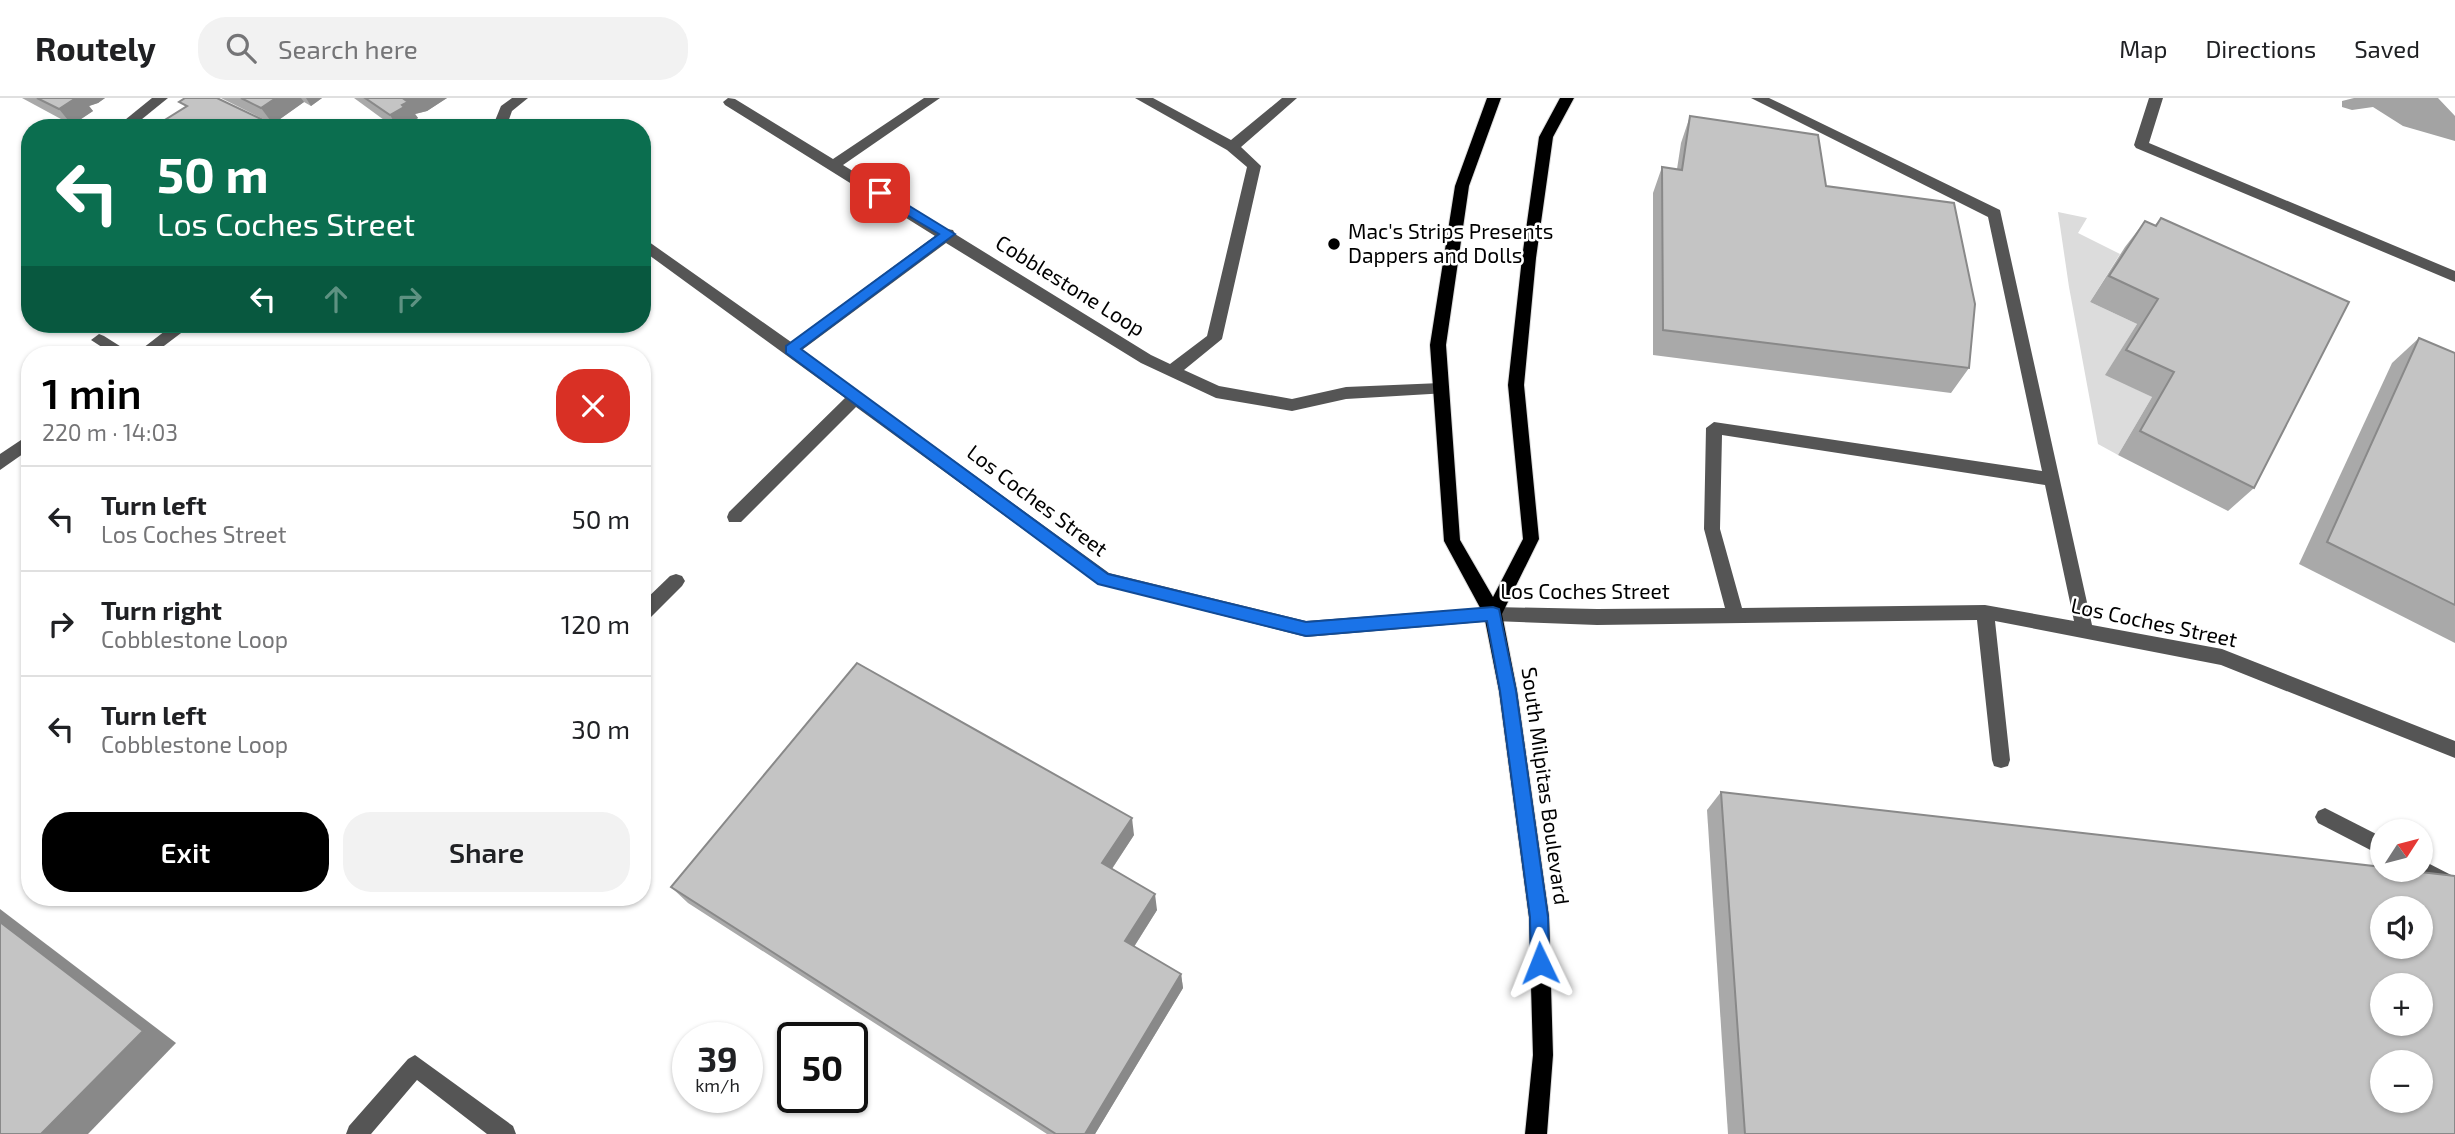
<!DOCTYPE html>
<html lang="en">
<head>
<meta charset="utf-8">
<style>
	:root { --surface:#fff; --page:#f2f2f2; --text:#202124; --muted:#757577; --line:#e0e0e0; --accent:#000 }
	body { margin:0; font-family:"Exo 2",sans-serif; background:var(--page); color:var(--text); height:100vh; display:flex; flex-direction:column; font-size:26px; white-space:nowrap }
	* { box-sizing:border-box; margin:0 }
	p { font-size:23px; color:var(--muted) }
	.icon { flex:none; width:38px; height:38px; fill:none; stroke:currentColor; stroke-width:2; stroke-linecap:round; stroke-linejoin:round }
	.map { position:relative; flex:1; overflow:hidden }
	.side { position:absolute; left:21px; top:248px; width:630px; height:560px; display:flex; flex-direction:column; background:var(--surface); border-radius:28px; box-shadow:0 2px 5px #0004 }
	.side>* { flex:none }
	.hud { position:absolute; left:21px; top:21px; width:630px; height:214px; border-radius:28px; box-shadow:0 2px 5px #0004; background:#0b6e4f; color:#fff; overflow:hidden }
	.needle { width:46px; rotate:54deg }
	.fabs { position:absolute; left:2370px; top:721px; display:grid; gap:14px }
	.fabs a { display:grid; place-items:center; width:63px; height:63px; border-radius:50%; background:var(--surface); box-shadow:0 2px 5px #0004; font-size:35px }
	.speed { position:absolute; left:672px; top:924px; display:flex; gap:14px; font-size:35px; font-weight:700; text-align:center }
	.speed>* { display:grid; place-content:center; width:91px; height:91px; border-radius:50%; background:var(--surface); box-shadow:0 2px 5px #0004; line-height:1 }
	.speed small { font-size:18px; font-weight:400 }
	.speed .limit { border:4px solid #111; border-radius:10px; background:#fff; color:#111 }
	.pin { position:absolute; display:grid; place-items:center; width:60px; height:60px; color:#fff; margin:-30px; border-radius:14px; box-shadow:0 4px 10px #0006 }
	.me { position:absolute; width:77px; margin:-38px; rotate:358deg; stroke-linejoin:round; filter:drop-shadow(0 0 5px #0008) }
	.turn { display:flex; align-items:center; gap:24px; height:147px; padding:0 21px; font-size:32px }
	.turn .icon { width:91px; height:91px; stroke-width:2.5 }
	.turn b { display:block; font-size:49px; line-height:60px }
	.lanes { display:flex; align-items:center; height:66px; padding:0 21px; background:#0003; justify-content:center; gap:35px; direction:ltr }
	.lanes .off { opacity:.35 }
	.round { display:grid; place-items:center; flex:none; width:74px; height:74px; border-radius:28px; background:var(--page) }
	.summary { display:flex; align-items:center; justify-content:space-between; height:119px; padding:0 21px }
	h1 { font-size:42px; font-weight:600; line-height:52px; color:var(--accent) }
	.cta { display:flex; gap:14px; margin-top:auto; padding:14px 21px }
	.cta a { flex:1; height:80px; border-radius:28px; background:var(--accent); color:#fff; font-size:28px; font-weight:600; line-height:80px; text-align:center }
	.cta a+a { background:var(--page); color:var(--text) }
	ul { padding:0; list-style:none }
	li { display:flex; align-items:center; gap:21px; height:105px; padding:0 21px; border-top:2px solid var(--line) }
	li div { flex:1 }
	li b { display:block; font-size:26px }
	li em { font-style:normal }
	header { display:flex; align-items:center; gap:42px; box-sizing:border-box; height:98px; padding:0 35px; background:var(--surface); border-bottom:2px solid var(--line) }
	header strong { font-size:33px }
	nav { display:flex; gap:38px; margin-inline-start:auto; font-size:24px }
	.search { width:490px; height:63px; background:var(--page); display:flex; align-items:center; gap:18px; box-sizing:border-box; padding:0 24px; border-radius:28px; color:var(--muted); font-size:26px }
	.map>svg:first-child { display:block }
	.green { fill:#dcdcdc }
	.water { fill:#a3a3a3 }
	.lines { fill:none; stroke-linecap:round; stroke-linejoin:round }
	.major-casing { stroke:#dbdbdb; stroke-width:2 }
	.minor { fill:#555; fill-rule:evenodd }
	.major { fill:#000; fill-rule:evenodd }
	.wall { fill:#a9a9a9 }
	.shaded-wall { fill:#898989 }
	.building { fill:#c4c4c4; stroke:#898989; stroke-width:2; fill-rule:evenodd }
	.route { fill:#1a73e8; stroke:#114b97; stroke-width:2 }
	.poi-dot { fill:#000; stroke:#fff; stroke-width:2.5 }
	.labels { text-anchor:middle; stroke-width:5; stroke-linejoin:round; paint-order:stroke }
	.poi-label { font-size:21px; fill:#000; stroke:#fff; text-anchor:start }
	.street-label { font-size:21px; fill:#000; stroke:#fff }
</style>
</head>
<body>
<header>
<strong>Routely</strong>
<div class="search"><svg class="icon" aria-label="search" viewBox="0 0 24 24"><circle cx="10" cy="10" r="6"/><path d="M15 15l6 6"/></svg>Search here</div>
<nav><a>Map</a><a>Directions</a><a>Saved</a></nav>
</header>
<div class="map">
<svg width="2455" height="1036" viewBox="0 0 2455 1036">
	<rect width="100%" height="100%" fill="#fff"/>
	<polygon class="green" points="2058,114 2087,120 2078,135 2120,156 2090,204 2137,226 2106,276 2152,299 2118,357 2098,346 2069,189"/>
	<polygon class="water" points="2354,0 2438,0 2455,18 2455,43 2403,28 2373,9 2352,12 2342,9 2342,3"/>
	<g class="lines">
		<g class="major-casing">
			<polygon id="major" points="1487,0 1501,0 1469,88 1446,247 1460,442 1493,499 1523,441 1508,287 1522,160 1539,39 1560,0 1574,0 1553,39 1536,160 1524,287 1539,441 1502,516 1517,593 1549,819 1553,957 1547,1036 1525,1036 1533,957 1529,819 1499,593 1484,517 1444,443 1430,247 1455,88"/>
		</g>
		<g class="minor">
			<polygon points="152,0 168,0 131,30 115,30"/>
			<polygon points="512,0 528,0 512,13 506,30 492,30 501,8"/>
			<path d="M 728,0 L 735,1 L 833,61 L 924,0 L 940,0 L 843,67 L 947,131 L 953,132 L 955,136 L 1151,257 L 1170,266 L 1207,238 L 1247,69 L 1227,52 L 1135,0 L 1153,0 L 1231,42 L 1282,0 L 1297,0 L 1241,49 L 1261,68 L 1222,241 L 1184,272 L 1219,288 L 1292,301 L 1346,289 L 1441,285 L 1449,291 L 1447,295 L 1346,301 L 1292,313 L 1216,300 L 1141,265 L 946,145 L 802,252 L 1109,475 L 1306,523 L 1493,509 L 1597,511 L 1725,510 L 1704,431 L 1706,330 L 1714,324 L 2042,373 L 1988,119 L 1751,0 L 1769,0 L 2000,112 L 2092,527 L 2222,551 L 2455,643 L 2455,660 L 2221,567 L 1995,523 L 2010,662 L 2008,668 L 2001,670 L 1994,668 L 1992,662 L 1977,522 L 1597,527 L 1493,523 L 1306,539 L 1098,486 L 856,309 L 741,424 L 729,424 L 727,419 L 729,414 L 845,300 L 642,152 L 642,139 L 791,244 L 935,138 L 725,7 L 723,4 ZM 1722,337 L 2045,387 L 2074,523 L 1985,507 L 1742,510 L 1720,431 Z"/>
			<polygon points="2149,0 2163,0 2149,45 2455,173 2455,184 2136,50 2134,47"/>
			<polygon points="174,226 193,226 152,257 114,257 91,242 99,236 104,238 134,257"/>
			<polygon points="30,336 30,351 0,372 0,356"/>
			<polygon points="676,476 682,478 685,483 682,488 648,522 642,524 642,505 670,478"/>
			<polygon points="2325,710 2382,739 2382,758 2318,725 2315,719 2318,713"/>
			<polygon points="2420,761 2455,779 2455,798 2413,777 2411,772 2420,772"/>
			<polygon points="415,957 513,1028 516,1036 487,1036 417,982 371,1036 346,1036 349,1028 408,961"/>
		</g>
		<use href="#major" class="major"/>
	</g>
	<g class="wall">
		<polygon points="22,0 105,0 98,5 89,8 93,13 72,27"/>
		<polygon points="221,0 322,0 311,8 304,4 273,26"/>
		<polygon points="354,0 447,0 427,13 415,16 418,20 413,23 414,24 405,30 395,30"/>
		<polygon points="1690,18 1826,88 1969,270 1951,295 1653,257 1653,95 1662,69 1677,71 1681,45"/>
		<polygon points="2161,120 2254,390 2228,413 2118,357 2152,299 2105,277 2137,226 2090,204 2125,149 2145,123 2155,127"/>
		<polygon points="2419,240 2455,255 2455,545 2299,466 2392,265"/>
		<polygon points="1721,694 2455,1036 1728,1036 1707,712"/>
		<polygon points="1134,737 1112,771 1157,812 1134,849 1181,876 1183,890 1095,1036 1047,1036 688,805 671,789"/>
	</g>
	<g class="shaded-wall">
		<polygon points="76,0 105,0 98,5 89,8 93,13 72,27 59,11"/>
		<polygon points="276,0 301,0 304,4 273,26 261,10"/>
		<polygon points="306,0 322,0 311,8"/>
		<polygon points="407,0 447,0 427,13 415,16 418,20 413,23 414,24 405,30 398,30 390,17 402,7 404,1"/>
		<polygon points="261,21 267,30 249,30"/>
		<polygon points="642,437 647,444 642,449"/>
		<polygon points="1132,720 1134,737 1105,781 1102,765"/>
		<polygon points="1155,796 1157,812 1128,858 1125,843"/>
		<polygon points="0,811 176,945 88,1036 41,1036 0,824"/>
		<polygon points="1181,876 1183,890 1095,1036 1085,1036"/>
	</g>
	<g class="building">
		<polygon points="37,0 76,0 59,11"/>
		<polygon points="185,0 217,0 261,21 249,30 152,30 187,8 179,4"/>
		<polygon points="241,0 276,0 261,10"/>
		<polygon points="365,0 407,0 404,1 408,4 402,7 404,9 390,17"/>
		<polygon points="1690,18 1818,37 1826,88 1954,105 1975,206 1969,270 1663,232 1662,69 1682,72"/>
		<polygon points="2161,120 2349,204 2254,390 2140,333 2174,274 2126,252 2158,201 2109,178 2145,123 2156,128"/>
		<polygon points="2419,240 2455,255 2455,507 2327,444"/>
		<polygon points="857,565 1132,720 1102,765 1155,796 1125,843 1181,876 1085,1036 1056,1036 671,789"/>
		<path d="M 1721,694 L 2382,769 L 2382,772 L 2403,772 L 2455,778 L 2455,1036 L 1745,1036 ZM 2382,810 L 2420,810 L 2420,849 L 2382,849 ZM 2382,887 L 2420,887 L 2420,926 L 2382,926 ZM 2382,964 L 2420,964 L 2420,1003 L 2382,1003 Z"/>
		<polygon points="0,824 143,933 41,1036 0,1036"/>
	</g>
	<polygon class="route" points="880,90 955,136 801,251 1108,476 1306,524 1493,509 1499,511 1516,593 1548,819 1549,865 1547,871 1540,874 1533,871 1531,865 1530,819 1500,593 1487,523 1306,538 1098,486 786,255 786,248 939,136 875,98 875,92"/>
	<circle class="poi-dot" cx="1334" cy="146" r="7"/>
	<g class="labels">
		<g class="poi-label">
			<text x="1348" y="141">Mac's Strips Presents<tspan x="1348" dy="24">Dappers and Dolls</tspan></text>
		</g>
		<g class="street-label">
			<text transform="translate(1070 188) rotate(32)" y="7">Cobblestone Loop</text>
			<text transform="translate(1037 403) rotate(37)" y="7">Los Coches Street</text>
			<text x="1585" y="501">Los Coches Street</text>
			<text transform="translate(2154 525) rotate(12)" y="7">Los Coches Street</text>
			<text transform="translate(1545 688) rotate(82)" y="7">South Milpitas Boulevard</text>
		</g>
	</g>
</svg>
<div class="fabs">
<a><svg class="needle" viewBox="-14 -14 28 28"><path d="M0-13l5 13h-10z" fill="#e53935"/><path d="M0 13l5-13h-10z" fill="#757577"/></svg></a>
<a><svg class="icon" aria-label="sound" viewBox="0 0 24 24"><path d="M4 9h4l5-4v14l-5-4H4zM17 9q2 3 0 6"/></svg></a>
<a>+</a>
<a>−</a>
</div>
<div class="speed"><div>39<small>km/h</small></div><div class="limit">50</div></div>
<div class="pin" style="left:880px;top:95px;background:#d93025"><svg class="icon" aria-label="arrive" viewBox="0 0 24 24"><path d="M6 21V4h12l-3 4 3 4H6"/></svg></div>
<svg class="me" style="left:1540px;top:865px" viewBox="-20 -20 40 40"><path d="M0-17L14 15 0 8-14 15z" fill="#1a73e8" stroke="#fff" stroke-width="4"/></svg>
<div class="hud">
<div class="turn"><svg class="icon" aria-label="left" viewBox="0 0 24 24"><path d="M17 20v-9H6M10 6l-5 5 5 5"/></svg><div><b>50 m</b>Los Coches Street</div></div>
<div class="lanes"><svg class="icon" aria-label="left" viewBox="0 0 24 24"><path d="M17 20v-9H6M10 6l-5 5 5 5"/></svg><svg class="icon off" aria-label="ahead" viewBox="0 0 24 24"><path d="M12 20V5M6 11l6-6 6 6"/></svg><svg class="icon off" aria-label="right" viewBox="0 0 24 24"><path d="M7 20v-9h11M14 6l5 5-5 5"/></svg></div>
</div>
<section class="side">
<div class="summary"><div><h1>1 min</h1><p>220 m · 14:03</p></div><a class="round" style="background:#d93025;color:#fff"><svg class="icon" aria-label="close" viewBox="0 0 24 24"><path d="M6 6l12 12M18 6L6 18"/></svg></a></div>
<ul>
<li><svg class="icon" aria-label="left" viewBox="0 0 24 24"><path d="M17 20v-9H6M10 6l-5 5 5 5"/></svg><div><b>Turn left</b><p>Los Coches Street</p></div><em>50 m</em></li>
<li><svg class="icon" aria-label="right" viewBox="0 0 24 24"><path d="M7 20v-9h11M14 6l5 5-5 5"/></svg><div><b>Turn right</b><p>Cobblestone Loop</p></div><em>120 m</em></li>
<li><svg class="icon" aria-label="left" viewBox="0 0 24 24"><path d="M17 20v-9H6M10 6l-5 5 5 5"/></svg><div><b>Turn left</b><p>Cobblestone Loop</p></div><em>30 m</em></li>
</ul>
<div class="cta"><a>Exit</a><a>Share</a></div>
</section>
</div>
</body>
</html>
